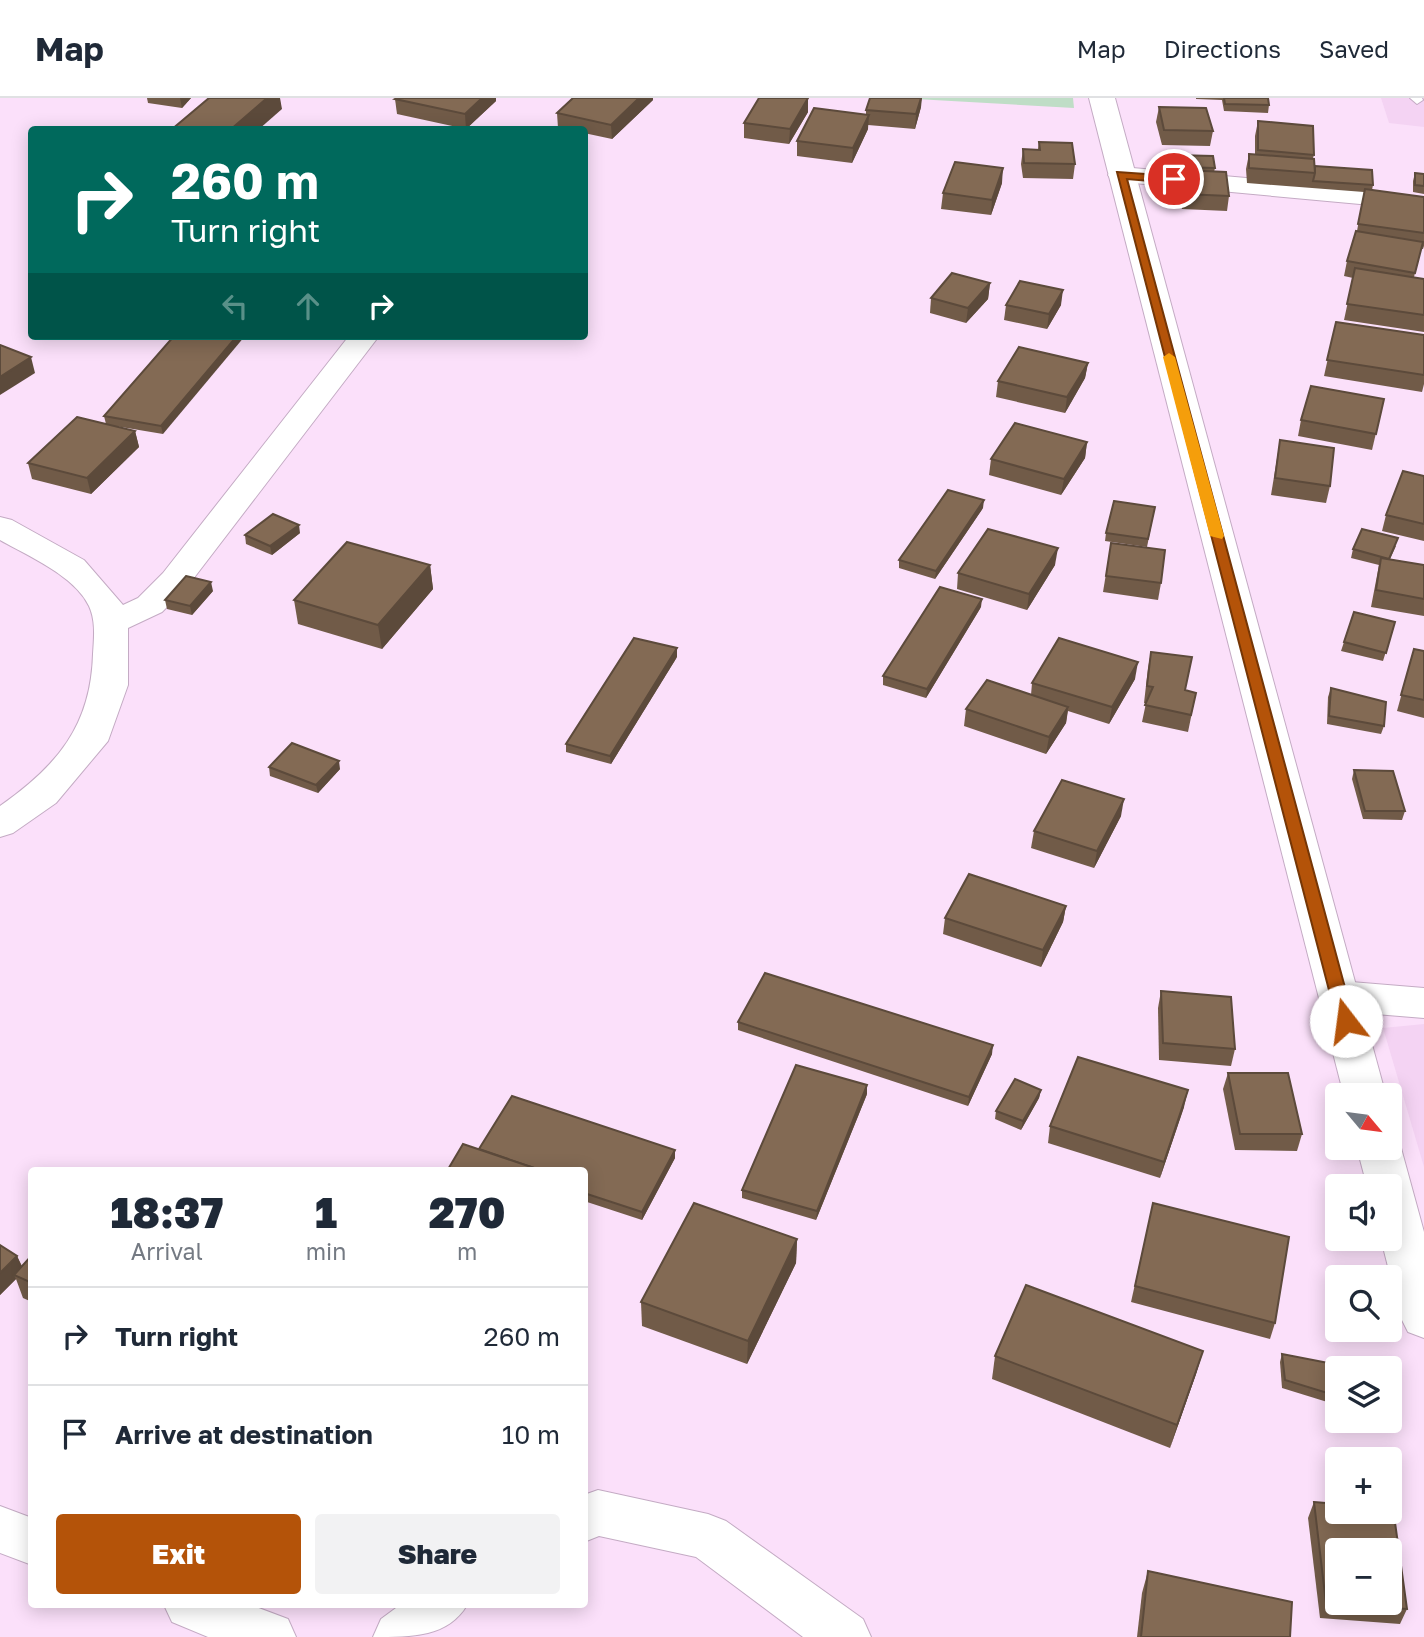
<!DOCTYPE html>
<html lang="en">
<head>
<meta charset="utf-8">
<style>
	:root { --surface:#fff; --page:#f2f2f3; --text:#1f2937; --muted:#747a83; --line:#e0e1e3; --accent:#b45309 }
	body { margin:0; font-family:"Golos Text",sans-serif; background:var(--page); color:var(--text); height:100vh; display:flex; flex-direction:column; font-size:26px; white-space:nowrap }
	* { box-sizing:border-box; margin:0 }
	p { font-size:23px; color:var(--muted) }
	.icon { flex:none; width:38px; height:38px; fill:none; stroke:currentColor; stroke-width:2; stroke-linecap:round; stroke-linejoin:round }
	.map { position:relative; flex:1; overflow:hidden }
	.drawer { position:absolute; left:28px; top:1069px; width:560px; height:441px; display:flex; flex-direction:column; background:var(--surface); border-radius:7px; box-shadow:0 4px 18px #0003 }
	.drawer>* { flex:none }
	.hud { position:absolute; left:28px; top:28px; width:560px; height:214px; border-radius:7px; box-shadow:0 4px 18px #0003; background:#00695c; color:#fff; overflow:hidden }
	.needle { width:46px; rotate:119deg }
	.tools { position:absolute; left:1325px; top:985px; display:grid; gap:14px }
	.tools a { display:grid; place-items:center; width:77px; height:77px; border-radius:7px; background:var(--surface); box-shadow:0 4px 18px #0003; font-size:35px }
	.pin { position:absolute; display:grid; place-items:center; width:60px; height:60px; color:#fff; margin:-30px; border:4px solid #fff; border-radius:50%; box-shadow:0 2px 7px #0007 }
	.me { position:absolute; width:77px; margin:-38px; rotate:345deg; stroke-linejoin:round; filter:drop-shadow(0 0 5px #0008) }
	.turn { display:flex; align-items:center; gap:24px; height:147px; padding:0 28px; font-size:32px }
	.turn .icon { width:91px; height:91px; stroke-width:2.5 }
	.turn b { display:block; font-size:49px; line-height:60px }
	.lanes { display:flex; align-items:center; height:66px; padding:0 28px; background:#0003; justify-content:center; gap:35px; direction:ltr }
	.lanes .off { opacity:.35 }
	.eta { display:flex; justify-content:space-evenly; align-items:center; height:119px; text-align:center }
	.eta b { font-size:42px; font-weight:800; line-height:49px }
	.cta { display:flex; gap:14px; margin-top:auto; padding:14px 28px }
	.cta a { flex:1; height:80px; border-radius:7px; background:var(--accent); color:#fff; font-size:28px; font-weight:800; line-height:80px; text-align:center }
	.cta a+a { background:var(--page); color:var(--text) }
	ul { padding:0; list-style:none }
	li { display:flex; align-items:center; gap:21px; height:98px; padding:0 28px; border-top:2px solid var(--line) }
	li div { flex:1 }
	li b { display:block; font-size:26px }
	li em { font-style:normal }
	header { display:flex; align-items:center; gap:42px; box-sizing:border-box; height:98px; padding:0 35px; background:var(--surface); border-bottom:2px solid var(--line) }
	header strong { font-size:33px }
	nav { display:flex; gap:38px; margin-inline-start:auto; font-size:24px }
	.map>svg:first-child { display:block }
	.built { fill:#f4d3f3 }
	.green { fill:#bfddc6 }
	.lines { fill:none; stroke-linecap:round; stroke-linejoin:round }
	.lane-casing { stroke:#c4abc4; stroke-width:2 }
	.street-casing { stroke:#c4abc4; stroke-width:2 }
	.primary-casing { stroke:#c4abc4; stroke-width:2 }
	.lane { fill:#fff; fill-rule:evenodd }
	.street { fill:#fff; fill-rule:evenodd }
	.primary { fill:#fff; fill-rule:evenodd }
	.wall { fill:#715b48 }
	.shaded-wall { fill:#5c4a3b }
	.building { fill:#836a54; stroke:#5c4a3b; stroke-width:2; fill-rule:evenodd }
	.route { fill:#b45309; stroke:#753606; stroke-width:2 }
	.slow { fill:#f59e0b }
</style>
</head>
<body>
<header>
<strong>Map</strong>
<nav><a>Map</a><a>Directions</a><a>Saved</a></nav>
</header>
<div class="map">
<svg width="1424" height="1539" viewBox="0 0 1424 1539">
	<rect width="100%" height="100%" fill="#fbe0fa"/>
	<g class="built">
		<polygon points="1381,0 1424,0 1424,29 1389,25"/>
		<polygon points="1424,926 1424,1069 1383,930"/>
	</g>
	<polygon class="green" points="898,0 1073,0 1074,10"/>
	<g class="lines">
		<g class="lane-casing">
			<polygon id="lane" points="1410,0 1422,0 1423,2 1417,6"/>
		</g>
		<g class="street-casing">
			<g id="street">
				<polygon points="1121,69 1360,90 1369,92 1373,98 1369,104 1360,106 1112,83 1108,77 1112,71"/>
				<path d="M 349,238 L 379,238 L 187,489 L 162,514 L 128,530 L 128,587 L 108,643 L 56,705 L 13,735 L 0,739 L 0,708 C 57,668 91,628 93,556 C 94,540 96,523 89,508 C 75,478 28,458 0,442 L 0,419 L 12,422 L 84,462 L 123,507 L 138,500 L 163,475 Z"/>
				<polygon points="1339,883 1424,890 1424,920 1339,913 1325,909 1319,898 1325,887"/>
				<polygon points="598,1392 708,1416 726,1423 863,1521 871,1539 803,1539 696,1459 599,1438 584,1444 584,1397"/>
				<polygon points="0,1408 32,1420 32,1467 0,1455"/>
				<polygon points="164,1507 251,1507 288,1521 296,1539 208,1539 172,1524"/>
				<path d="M 400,1507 L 467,1507 C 448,1539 413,1539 373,1539 L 381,1521 Z"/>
			</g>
		</g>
		<g class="primary-casing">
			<g id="primary">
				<polygon points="1089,0 1115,0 1386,998 1344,998"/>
				<polygon points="1390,1036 1394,1038 1401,1050 1424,1134 1424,1240 1408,1234 1401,1220 1381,1141 1390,1141 1390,1088 1367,1088 1357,1050 1390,1050"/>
			</g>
		</g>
		<use href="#lane" class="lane"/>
		<use href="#street" class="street"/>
		<use href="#primary" class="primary"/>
	</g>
	<g class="wall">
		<polygon points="147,0 191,0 182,10 148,5"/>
		<polygon points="397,0 496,0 496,3 466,31 397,16 395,1"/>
		<polygon points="808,0 808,14 789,46 744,40 744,25"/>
		<polygon points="1196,0 1268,0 1269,7 1268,15 1224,13 1222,2 1196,1"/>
		<polygon points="653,2 612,41 584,35 584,32 567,32 558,30 557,15"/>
		<polygon points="921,9 915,31 868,27 868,31 852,65 797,58 797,43 866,16 866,12"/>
		<polygon points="1159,9 1213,33 1210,48 1162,47 1156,24"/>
		<polygon points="1258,23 1314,57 1313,60 1315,68 1373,87 1372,92 1424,99 1424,148 1423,151 1421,151 1414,179 1424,181 1424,234 1344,222 1353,180 1344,178 1347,163 1357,133 1364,94 1247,85 1246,71 1249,56 1255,56 1255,38"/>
		<polygon points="1039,44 1075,66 1073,81 1023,80 1021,66 1023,51 1038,51"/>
		<polygon points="1173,57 1215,70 1214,74 1229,98 1227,113 1182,111 1179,87 1181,77 1174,76 1172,64"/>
		<polygon points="1415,75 1424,76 1424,96 1413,94 1413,83"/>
		<polygon points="1002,85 991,117 941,111 943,95"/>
		<polygon points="990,185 988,201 966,225 930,215 931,200"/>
		<polygon points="1006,207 1061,207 1047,231 1004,222"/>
		<polygon points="1336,224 1424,237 1424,286 1422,294 1324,278"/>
		<polygon points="174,238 163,336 109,327 135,333 139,349 91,396 32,381 28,365 106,326 104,318"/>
		<polygon points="1088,265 1085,280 1065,315 996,299 998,283"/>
		<polygon points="1384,301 1372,352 1298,338 1301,322"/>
		<polygon points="1280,342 1330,388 1326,405 1271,397"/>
		<polygon points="1087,344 1085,360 1061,397 989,377 991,361"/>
		<polygon points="1424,378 1424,443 1382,433 1386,417"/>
		<polygon points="1155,409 1147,449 1105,443 1106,435"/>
		<polygon points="983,410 935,481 899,470 899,462"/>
		<polygon points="300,435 272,457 246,446 245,437"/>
		<polygon points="1111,445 1161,485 1158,502 1103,494"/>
		<polygon points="1396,448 1390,461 1424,467 1424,518 1371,509 1379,467 1351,460 1353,451"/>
		<polygon points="430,467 433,491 382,551 298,526 294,502"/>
		<polygon points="1055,467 1027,512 957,491 958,475"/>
		<polygon points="213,493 192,517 167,511 165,502"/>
		<polygon points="981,509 926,600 883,587 883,578"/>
		<polygon points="1395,524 1383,563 1341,553 1344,544"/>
		<polygon points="1414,551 1424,553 1424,620 1397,613"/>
		<polygon points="1151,554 1185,592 1196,595 1188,634 1142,624 1146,605 1144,605 1148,570"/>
		<polygon points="677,559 611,666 566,654 566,646"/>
		<polygon points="1135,581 1109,626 1068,613 1066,625 1046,656 964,628 966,611 1031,597 1032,585"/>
		<polygon points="1331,590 1384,628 1381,636 1327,626 1328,599"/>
		<polygon points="269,669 340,671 318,695 270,678"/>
		<polygon points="1354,672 1405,713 1402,722 1363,721 1352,681"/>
		<polygon points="1121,718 1094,770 1031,750 1034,733"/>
		<polygon points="1066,808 1063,824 1041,869 943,836 945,820"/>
		<polygon points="1161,893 1235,951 1231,968 1159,962 1158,910"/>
		<polygon points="738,924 992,956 968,1008 738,932"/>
		<polygon points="1228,975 1302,1036 1297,1053 1235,1052 1223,991"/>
		<polygon points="1041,992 1039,1000 1021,1032 995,1021 996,1013"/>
		<polygon points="867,996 816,1122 742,1100 742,1092"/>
		<polygon points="1184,1009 1160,1080 1048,1045 1050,1028"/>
		<polygon points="479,1051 675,1052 675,1060 642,1122 584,1103 584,1073"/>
		<polygon points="1153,1105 1275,1225 1270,1241 1131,1204"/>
		<polygon points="797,1141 796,1165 747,1266 642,1228 641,1204"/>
		<polygon points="0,1147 17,1158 22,1168 32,1157 32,1204 23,1200 16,1181 0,1197"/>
		<polygon points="1203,1253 1196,1276 1170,1350 992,1281 995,1258"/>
		<polygon points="1282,1256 1337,1270 1337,1307 1282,1290 1280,1264"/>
		<polygon points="1314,1404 1407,1511 1400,1526 1320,1520 1308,1420"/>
		<polygon points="1148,1473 1290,1539 1137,1539 1142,1495"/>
	</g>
	<g class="shaded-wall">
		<polygon points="180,0 191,0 182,10"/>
		<polygon points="267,0 280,0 282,11 258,32 230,32"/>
		<polygon points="482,0 496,0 496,3 466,31 465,16"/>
		<polygon points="639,0 653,0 653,2 612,41 611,27"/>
		<polygon points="808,0 808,14 789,46 790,31"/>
		<polygon points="921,0 922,0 921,9 915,31 916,16"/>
		<polygon points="869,17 868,31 852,65 853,50"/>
		<polygon points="1003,70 1002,85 991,117 992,102"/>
		<polygon points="990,185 988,201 966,225 968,210"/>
		<polygon points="1063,192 1061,207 1047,231 1049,216"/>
		<polygon points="237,238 245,238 163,336 161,328"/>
		<polygon points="31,259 35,275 0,297 0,279"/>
		<polygon points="1088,265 1085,280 1065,315 1067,299"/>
		<polygon points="135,333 139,349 91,396 87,380"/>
		<polygon points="1087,344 1085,360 1061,397 1064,381"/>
		<polygon points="984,402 983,410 935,481 936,473"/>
		<polygon points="299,427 300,435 272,457 270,448"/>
		<polygon points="1058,450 1055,467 1027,512 1029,496"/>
		<polygon points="430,467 433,491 382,551 378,527"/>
		<polygon points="211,484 213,493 192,517 190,508"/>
		<polygon points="982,501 981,509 926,600 927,591"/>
		<polygon points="677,550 677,559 611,666 610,658"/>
		<polygon points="1138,564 1135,581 1109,626 1112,609"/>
		<polygon points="1068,609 1066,625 1046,656 1049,639"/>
		<polygon points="339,663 340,671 318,695 316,687"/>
		<polygon points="1124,701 1121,718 1094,770 1097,753"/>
		<polygon points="1066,808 1063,824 1041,869 1043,852"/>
		<polygon points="993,947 992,956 968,1008 969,999"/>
		<polygon points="867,987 867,996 816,1122 817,1113"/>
		<polygon points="1041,992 1039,1000 1021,1032 1023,1023"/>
		<polygon points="1188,992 1184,1009 1160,1080 1164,1064"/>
		<polygon points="675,1052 675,1060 642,1122 642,1114"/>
		<polygon points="797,1141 796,1165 747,1266 748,1243"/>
		<polygon points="17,1158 24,1174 14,1177 16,1181 0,1197 0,1175"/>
		<polygon points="1203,1253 1196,1276 1170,1350 1177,1327"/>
	</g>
	<g class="building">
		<polygon points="209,0 267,0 230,32 171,32"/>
		<polygon points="397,0 482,0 465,16 395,1"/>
		<polygon points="573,0 639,0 611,27 557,15"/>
		<polygon points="759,0 808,0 790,31 744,25"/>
		<polygon points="870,0 921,0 916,16 866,12"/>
		<polygon points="1224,0 1268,0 1269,7 1225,6"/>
		<polygon points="1159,9 1206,10 1213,33 1164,32"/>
		<polygon points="814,10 869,17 853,50 797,43"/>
		<polygon points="1258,23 1313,28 1314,57 1258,52"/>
		<polygon points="1039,44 1072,45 1075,66 1024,65 1023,51 1040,52"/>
		<polygon points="1249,56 1314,61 1315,75 1249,70"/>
		<polygon points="1173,57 1213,58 1215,70 1175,69"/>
		<polygon points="955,64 1003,70 992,102 943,95"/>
		<polygon points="1315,68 1372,72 1373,87 1313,83 1315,75"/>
		<polygon points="1182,72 1226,74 1229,98 1184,96"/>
		<polygon points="1415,75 1424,76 1424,88 1415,87"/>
		<polygon points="1365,91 1424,99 1424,135 1358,126"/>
		<polygon points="1356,133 1423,144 1415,175 1347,163"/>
		<polygon points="1355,170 1424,181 1424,217 1347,206"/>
		<polygon points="952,175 990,185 968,210 931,200"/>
		<polygon points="1020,183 1063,192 1049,216 1006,207"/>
		<polygon points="1336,224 1424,237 1424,277 1327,262"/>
		<polygon points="174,238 237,238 161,328 104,318"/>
		<polygon points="0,247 31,259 0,279"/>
		<polygon points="1019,249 1088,265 1067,299 998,283"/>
		<polygon points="1311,288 1384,301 1376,336 1301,322"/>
		<polygon points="77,319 135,333 87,380 28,365"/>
		<polygon points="1015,325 1087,344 1064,381 991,361"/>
		<polygon points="1280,342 1334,350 1330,388 1275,380"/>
		<polygon points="1403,373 1424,378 1424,426 1386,417"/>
		<polygon points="948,392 984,402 936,473 899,462"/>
		<polygon points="1114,403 1155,409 1148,441 1106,435"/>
		<polygon points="273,416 299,427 270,448 245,437"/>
		<polygon points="988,431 1058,450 1029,496 958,475"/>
		<polygon points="1362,431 1398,440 1389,461 1353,451"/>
		<polygon points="347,444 430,467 378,527 294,502"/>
		<polygon points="1111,445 1165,452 1161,485 1106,478"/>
		<polygon points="1381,460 1424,467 1424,501 1376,492"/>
		<polygon points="186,478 211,484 190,508 165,502"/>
		<polygon points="940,489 982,501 927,591 883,578"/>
		<polygon points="1354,514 1395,524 1386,555 1344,544"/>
		<polygon points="634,540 677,550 610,658 566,646"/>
		<polygon points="1059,540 1138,564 1112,609 1032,585"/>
		<polygon points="1414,551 1424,553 1424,602 1401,597"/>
		<polygon points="1151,554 1192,559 1185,592 1196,595 1191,617 1145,607 1153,589 1147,588"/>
		<polygon points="987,582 1068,609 1049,639 966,611"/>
		<polygon points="1331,590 1386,604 1384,628 1329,618"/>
		<polygon points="292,645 339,663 316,687 269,669"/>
		<polygon points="1354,672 1393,673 1405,713 1365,713"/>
		<polygon points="1062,682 1124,701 1097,753 1034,733"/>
		<polygon points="969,776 1066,808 1043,852 945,820"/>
		<polygon points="765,875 993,947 969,999 738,924"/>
		<polygon points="1161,893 1231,899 1235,951 1163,945"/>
		<polygon points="1078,959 1188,992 1164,1064 1050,1028"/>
		<polygon points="796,967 867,987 817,1113 742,1092"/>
		<polygon points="1228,975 1288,975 1302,1036 1240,1036"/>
		<polygon points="1015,981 1041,992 1023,1023 996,1013"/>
		<polygon points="512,998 675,1052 642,1114 584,1095 584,1073 543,1073 479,1051"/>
		<polygon points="463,1046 543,1073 447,1073"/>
		<polygon points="694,1105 797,1141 748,1243 641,1204"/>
		<polygon points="1153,1105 1289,1139 1275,1225 1135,1188"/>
		<polygon points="0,1147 17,1158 0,1175"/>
		<polygon points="32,1157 32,1185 14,1177"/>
		<polygon points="1026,1187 1203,1253 1177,1327 995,1258"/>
		<polygon points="1282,1256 1354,1270 1337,1270 1337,1298 1285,1282"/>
		<path d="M 1314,1404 L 1337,1406 L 1337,1414 L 1390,1414 L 1390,1410 L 1393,1410 L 1407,1511 L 1326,1505 ZM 1337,1452 L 1390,1452 L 1390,1505 L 1337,1505 Z"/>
		<polygon points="1148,1473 1292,1504 1290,1539 1141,1539"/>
	</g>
	<polygon class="route" points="1117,74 1174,78 1179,81 1174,85 1127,81 1354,923 1346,929 1337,923"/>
	<polygon class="slow" points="1169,255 1175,259 1224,438 1222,441 1210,438 1163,259"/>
</svg>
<div class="tools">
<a><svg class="needle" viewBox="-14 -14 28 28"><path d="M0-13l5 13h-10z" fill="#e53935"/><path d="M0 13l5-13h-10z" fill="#747a83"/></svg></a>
<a><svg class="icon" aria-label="sound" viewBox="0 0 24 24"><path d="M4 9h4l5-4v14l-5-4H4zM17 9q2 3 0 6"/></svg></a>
<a><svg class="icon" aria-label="search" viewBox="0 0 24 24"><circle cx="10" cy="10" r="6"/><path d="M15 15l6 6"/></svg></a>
<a><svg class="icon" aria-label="layers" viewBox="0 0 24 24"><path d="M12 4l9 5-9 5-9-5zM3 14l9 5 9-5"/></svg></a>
<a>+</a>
<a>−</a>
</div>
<div class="pin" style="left:1174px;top:81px;background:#d93025"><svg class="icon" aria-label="arrive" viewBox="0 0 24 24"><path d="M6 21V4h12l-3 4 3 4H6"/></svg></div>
<svg class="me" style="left:1346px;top:923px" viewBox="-20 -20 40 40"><circle r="19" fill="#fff"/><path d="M0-13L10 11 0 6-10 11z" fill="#b45309"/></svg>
<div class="hud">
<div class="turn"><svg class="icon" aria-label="right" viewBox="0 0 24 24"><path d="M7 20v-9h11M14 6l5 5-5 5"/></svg><div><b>260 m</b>Turn right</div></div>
<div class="lanes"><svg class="icon off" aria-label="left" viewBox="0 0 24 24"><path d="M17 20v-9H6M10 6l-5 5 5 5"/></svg><svg class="icon off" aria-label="ahead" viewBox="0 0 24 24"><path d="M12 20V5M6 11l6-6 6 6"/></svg><svg class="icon" aria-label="right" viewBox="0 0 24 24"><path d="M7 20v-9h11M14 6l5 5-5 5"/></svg></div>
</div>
<section class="drawer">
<div class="eta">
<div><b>18:37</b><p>Arrival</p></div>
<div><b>1</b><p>min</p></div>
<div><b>270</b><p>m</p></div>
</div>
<ul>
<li><svg class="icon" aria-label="right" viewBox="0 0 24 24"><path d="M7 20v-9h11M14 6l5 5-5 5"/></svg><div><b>Turn right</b></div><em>260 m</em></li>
<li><svg class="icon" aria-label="arrive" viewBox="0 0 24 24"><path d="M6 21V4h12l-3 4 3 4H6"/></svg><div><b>Arrive at destination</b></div><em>10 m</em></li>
</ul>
<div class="cta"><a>Exit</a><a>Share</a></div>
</section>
</div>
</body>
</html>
